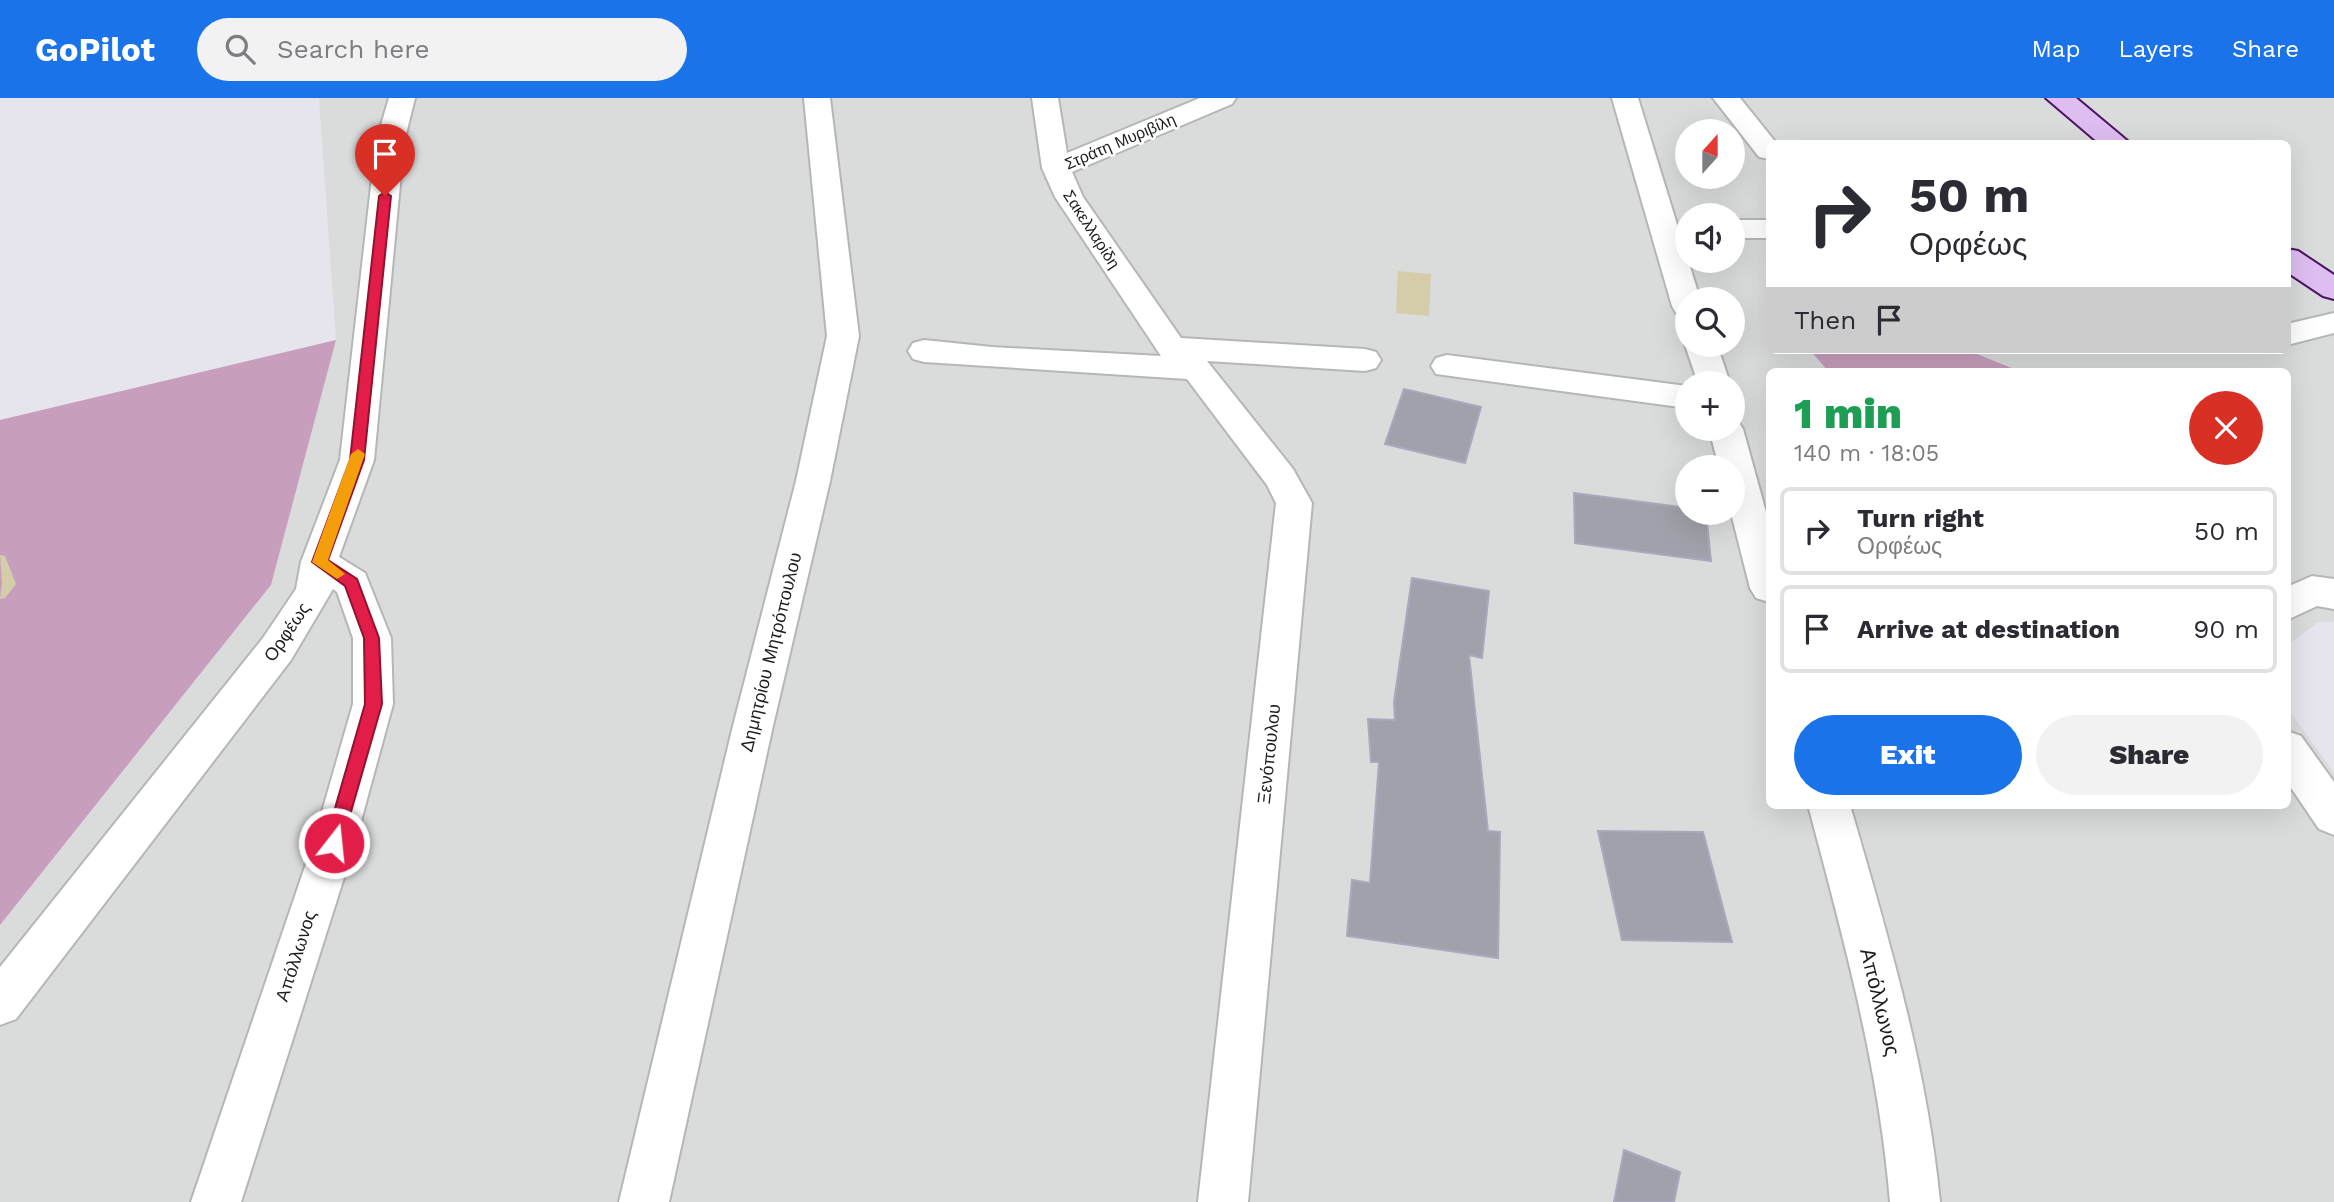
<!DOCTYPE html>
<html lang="en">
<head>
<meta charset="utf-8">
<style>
	:root { --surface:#fff; --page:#f2f2f3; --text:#2b2b33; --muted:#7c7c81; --line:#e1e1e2; --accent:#1a73e8 }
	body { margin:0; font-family:"Work Sans",sans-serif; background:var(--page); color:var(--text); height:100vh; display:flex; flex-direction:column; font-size:26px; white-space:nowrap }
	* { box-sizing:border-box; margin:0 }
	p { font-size:23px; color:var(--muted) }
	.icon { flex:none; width:38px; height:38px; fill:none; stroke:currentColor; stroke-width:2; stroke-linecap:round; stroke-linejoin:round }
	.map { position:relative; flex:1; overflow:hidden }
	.drawer { position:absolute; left:1766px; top:270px; width:525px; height:441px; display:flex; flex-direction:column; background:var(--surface); border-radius:10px; box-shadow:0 7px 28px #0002 }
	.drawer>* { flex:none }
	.guide { position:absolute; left:1766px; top:42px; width:525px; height:214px; border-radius:10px; box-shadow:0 7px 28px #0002; background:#fff; color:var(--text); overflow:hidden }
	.needle { width:46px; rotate:21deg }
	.fabs { position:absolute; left:1675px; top:21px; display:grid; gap:14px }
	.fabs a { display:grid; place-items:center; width:70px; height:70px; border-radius:50%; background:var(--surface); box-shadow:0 7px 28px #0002; font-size:35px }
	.pin { position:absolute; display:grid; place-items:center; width:60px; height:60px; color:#fff; margin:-72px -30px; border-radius:50% 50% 50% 0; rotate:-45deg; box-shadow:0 0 7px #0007 }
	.pin .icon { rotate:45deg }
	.me { position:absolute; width:77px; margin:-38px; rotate:16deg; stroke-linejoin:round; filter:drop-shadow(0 0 5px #0008) }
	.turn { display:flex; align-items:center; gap:24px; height:147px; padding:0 28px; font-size:32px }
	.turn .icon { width:91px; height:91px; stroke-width:2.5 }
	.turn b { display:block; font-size:49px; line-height:60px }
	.then { display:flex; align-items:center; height:66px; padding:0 28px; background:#0003; gap:14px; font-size:26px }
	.round { display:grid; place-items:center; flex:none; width:74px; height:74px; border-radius:37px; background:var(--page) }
	.overview { display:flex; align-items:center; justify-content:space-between; height:119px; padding:0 28px }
	h1 { font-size:42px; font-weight:800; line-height:52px; color:#1e9e55 }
	.primary-button { display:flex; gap:14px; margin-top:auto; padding:14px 28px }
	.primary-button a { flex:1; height:80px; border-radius:42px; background:var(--accent); color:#fff; font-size:28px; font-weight:800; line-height:80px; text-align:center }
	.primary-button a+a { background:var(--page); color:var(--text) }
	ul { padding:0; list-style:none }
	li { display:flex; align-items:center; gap:21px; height:88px; margin:0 14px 10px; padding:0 14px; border:4px solid var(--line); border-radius:10px }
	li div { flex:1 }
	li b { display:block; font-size:26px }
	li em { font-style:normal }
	header { display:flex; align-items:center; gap:42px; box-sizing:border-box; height:98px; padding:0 35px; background:var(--accent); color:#fff }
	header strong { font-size:33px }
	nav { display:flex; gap:38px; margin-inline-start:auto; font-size:24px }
	.search { width:490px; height:63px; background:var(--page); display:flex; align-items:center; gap:18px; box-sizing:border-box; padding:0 24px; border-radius:38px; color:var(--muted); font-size:26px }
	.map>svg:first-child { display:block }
	.residential { fill:#dadbdb; fill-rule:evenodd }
	.forest { fill:#c79ebc }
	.water { fill:#d5cdaa }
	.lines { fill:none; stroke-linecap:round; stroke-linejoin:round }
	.stream { fill:#d5cdaa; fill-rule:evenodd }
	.building { fill:#a1a1ab; stroke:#a9a9bd; stroke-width:2 }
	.street-casing { stroke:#b6b6b6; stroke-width:4 }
	.secondary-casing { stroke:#4b1266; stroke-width:4 }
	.street { fill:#fff; fill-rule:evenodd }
	.secondary { fill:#debef1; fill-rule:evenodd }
	.route { fill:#e11d48; stroke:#92132f; stroke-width:2 }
	.slow { fill:#f59e0b }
	.labels { text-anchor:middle; stroke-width:5; stroke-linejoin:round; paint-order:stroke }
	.far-street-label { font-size:16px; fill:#1d1d1d; stroke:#fff }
	.street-label { font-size:18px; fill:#1d1d1d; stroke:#fff }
	.near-street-label { font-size:21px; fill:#1d1d1d; stroke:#fff }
</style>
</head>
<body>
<header>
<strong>GoPilot</strong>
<div class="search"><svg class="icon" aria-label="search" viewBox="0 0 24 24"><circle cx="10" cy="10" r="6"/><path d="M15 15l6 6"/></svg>Search here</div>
<nav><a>Map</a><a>Layers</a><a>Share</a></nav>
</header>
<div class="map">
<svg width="2334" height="1104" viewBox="0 0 2334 1104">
	<rect width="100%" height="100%" fill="#e6e4ed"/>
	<path class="residential" d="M 319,0 L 2334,0 L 2334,524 L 2318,524 L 2287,548 L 2287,273 L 1769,273 L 1769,707 L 2287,707 L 2287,609 L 2334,675 L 2334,1104 L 0,1104 L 0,827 L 271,487 L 336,242 ZM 1687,33 L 1732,33 L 1732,79 L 1687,79 ZM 1769,46 L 2287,46 L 2287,252 L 1769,252 ZM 1687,117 L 1732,117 L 1732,163 L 1687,163 ZM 1687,201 L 1732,201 L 1732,247 L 1687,247 ZM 1687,285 L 1732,285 L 1732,331 L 1687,331 ZM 1687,369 L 1732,369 L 1732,415 L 1687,415 Z"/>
	<g class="forest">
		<polygon points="336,242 271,487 0,827 0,322"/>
		<polygon points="1810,252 1967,252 2019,273 1828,273"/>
	</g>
	<polygon class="water" points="1398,173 1431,176 1429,218 1396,215"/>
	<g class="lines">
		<polygon class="stream" points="0,457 5,458 16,486 5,500 0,501 2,485"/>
	</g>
	<g class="building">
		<polygon points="1404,291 1481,309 1465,365 1385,346"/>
		<polygon points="1574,395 1687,410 1687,415 1706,415 1711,463 1575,445"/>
		<polygon points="1412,480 1489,493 1482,560 1469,557 1488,733 1500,734 1498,860 1347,838 1352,782 1370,785 1379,664 1371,664 1368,621 1395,622 1394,604"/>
		<polygon points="1598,733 1703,734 1732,844 1622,842"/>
		<polygon points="1624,1052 1680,1074 1674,1104 1614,1104"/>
	</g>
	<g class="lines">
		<g class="street-casing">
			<g id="street">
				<polygon points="389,0 415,0 404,44 374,362 339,459 365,475 391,540 393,606 355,745 241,1104 191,1104 313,745 353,606 353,540 337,494 333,491 291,562 16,921 0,927 0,869 263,540 296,491 301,464 340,362 376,44"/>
				<polygon points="804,0 830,0 859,238 830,383 772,632 669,1104 619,1104 732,632 796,383 827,238"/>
				<polygon points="1032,0 1058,0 1067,55 1200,0 1236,0 1232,6 1072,74 1083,99 1181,240 1365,251 1376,254 1381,262 1376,270 1365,273 1207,263 1293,371 1312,405 1248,1104 1198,1104 1276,405 1267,387 1187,281 924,264 913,261 908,253 913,245 924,242 992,249 1161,258 1055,99 1042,70"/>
				<polygon points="1612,0 1638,0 1700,201 1687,201 1687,218 1676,215 1672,208"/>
				<polygon points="1713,0 1740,0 1777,46 1769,46 1769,61 1759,59"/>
				<rect x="1732" y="122" width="37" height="18"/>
				<polygon points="2334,215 2334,235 2287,247 2287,226"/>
				<polygon points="1687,244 1687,247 1717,247 1730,285 1698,285 1685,247"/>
				<polygon points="1447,257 1687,288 1687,310 1436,276 1431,268 1436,260"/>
				<polygon points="1732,321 1738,323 1743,331 1769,425 1769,504 1756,500 1750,490 1731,415 1732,369 1719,369 1709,331 1732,331"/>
				<polygon points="2312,478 2334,481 2334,511 2317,508 2287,522 2287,489"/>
				<polygon points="2287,633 2301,638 2334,684 2334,737 2319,731 2287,684"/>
				<path d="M 1808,707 L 1850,707 C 1888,838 1927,968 1940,1104 L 1890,1104 C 1879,968 1843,839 1808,707 Z"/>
			</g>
		</g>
		<g class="secondary-casing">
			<g id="secondary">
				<polygon points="2046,0 2076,0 2131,46 2100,46"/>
				<polygon points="2287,151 2298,153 2334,177 2334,201 2323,198 2287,174"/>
			</g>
		</g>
		<use href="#street" class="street"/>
		<use href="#secondary" class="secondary"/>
	</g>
	<polygon class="route" points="385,94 391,98 364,362 328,462 357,481 379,540 382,606 342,745 334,753 325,745 365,606 364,540 345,488 312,464 350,362 379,98"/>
	<polygon class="slow" points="358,351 365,356 328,462 345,476 337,481 312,464 351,356"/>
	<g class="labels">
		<g class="far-street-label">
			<text transform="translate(1120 43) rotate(-23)" y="6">Στράτη Μυριβίλη</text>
			<text transform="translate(1092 131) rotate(57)" y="6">Σακελλαρίδη</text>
		</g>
		<g class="street-label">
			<text transform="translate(287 534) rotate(-56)" y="6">Ορφέως</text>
			<text transform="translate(771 554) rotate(-76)" y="6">Δημητρίου Μητρόπουλου</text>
			<text transform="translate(1269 656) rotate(-84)" y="6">Ξενόπουλου</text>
			<text transform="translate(296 858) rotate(-72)" y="6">Απόλλωνος</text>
		</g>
		<g class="near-street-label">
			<text transform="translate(1880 904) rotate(76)" y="7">Απόλλωνος</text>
		</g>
	</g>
</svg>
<div class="fabs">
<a><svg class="needle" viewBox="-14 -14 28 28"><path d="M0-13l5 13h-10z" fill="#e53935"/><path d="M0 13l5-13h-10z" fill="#7c7c81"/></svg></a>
<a><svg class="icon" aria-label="sound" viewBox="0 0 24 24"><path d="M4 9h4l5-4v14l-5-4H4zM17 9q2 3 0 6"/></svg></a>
<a><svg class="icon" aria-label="search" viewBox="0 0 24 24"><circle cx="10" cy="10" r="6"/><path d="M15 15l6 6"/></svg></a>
<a>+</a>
<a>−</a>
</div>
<div class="pin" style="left:385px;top:98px;background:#d93025"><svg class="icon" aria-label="arrive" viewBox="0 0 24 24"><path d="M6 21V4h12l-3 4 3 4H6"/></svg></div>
<svg class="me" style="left:334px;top:745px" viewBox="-20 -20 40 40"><circle r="17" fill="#e11d48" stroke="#fff" stroke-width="3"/><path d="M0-11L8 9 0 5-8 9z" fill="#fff"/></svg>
<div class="guide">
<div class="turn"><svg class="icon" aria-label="right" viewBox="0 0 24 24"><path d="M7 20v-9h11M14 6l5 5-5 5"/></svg><div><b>50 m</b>Ορφέως</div></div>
<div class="then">Then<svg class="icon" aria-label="arrive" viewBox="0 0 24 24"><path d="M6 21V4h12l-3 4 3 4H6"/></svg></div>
</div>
<section class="drawer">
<div class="overview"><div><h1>1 min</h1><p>140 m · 18:05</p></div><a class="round" style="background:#d93025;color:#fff"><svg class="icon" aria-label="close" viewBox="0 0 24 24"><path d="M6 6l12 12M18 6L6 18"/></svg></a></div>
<ul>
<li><svg class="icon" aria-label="right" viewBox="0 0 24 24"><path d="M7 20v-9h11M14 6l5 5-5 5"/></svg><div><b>Turn right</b><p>Ορφέως</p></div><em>50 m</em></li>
<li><svg class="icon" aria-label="arrive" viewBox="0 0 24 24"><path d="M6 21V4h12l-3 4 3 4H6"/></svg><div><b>Arrive at destination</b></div><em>90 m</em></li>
</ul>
<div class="primary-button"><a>Exit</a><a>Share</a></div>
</section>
</div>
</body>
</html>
